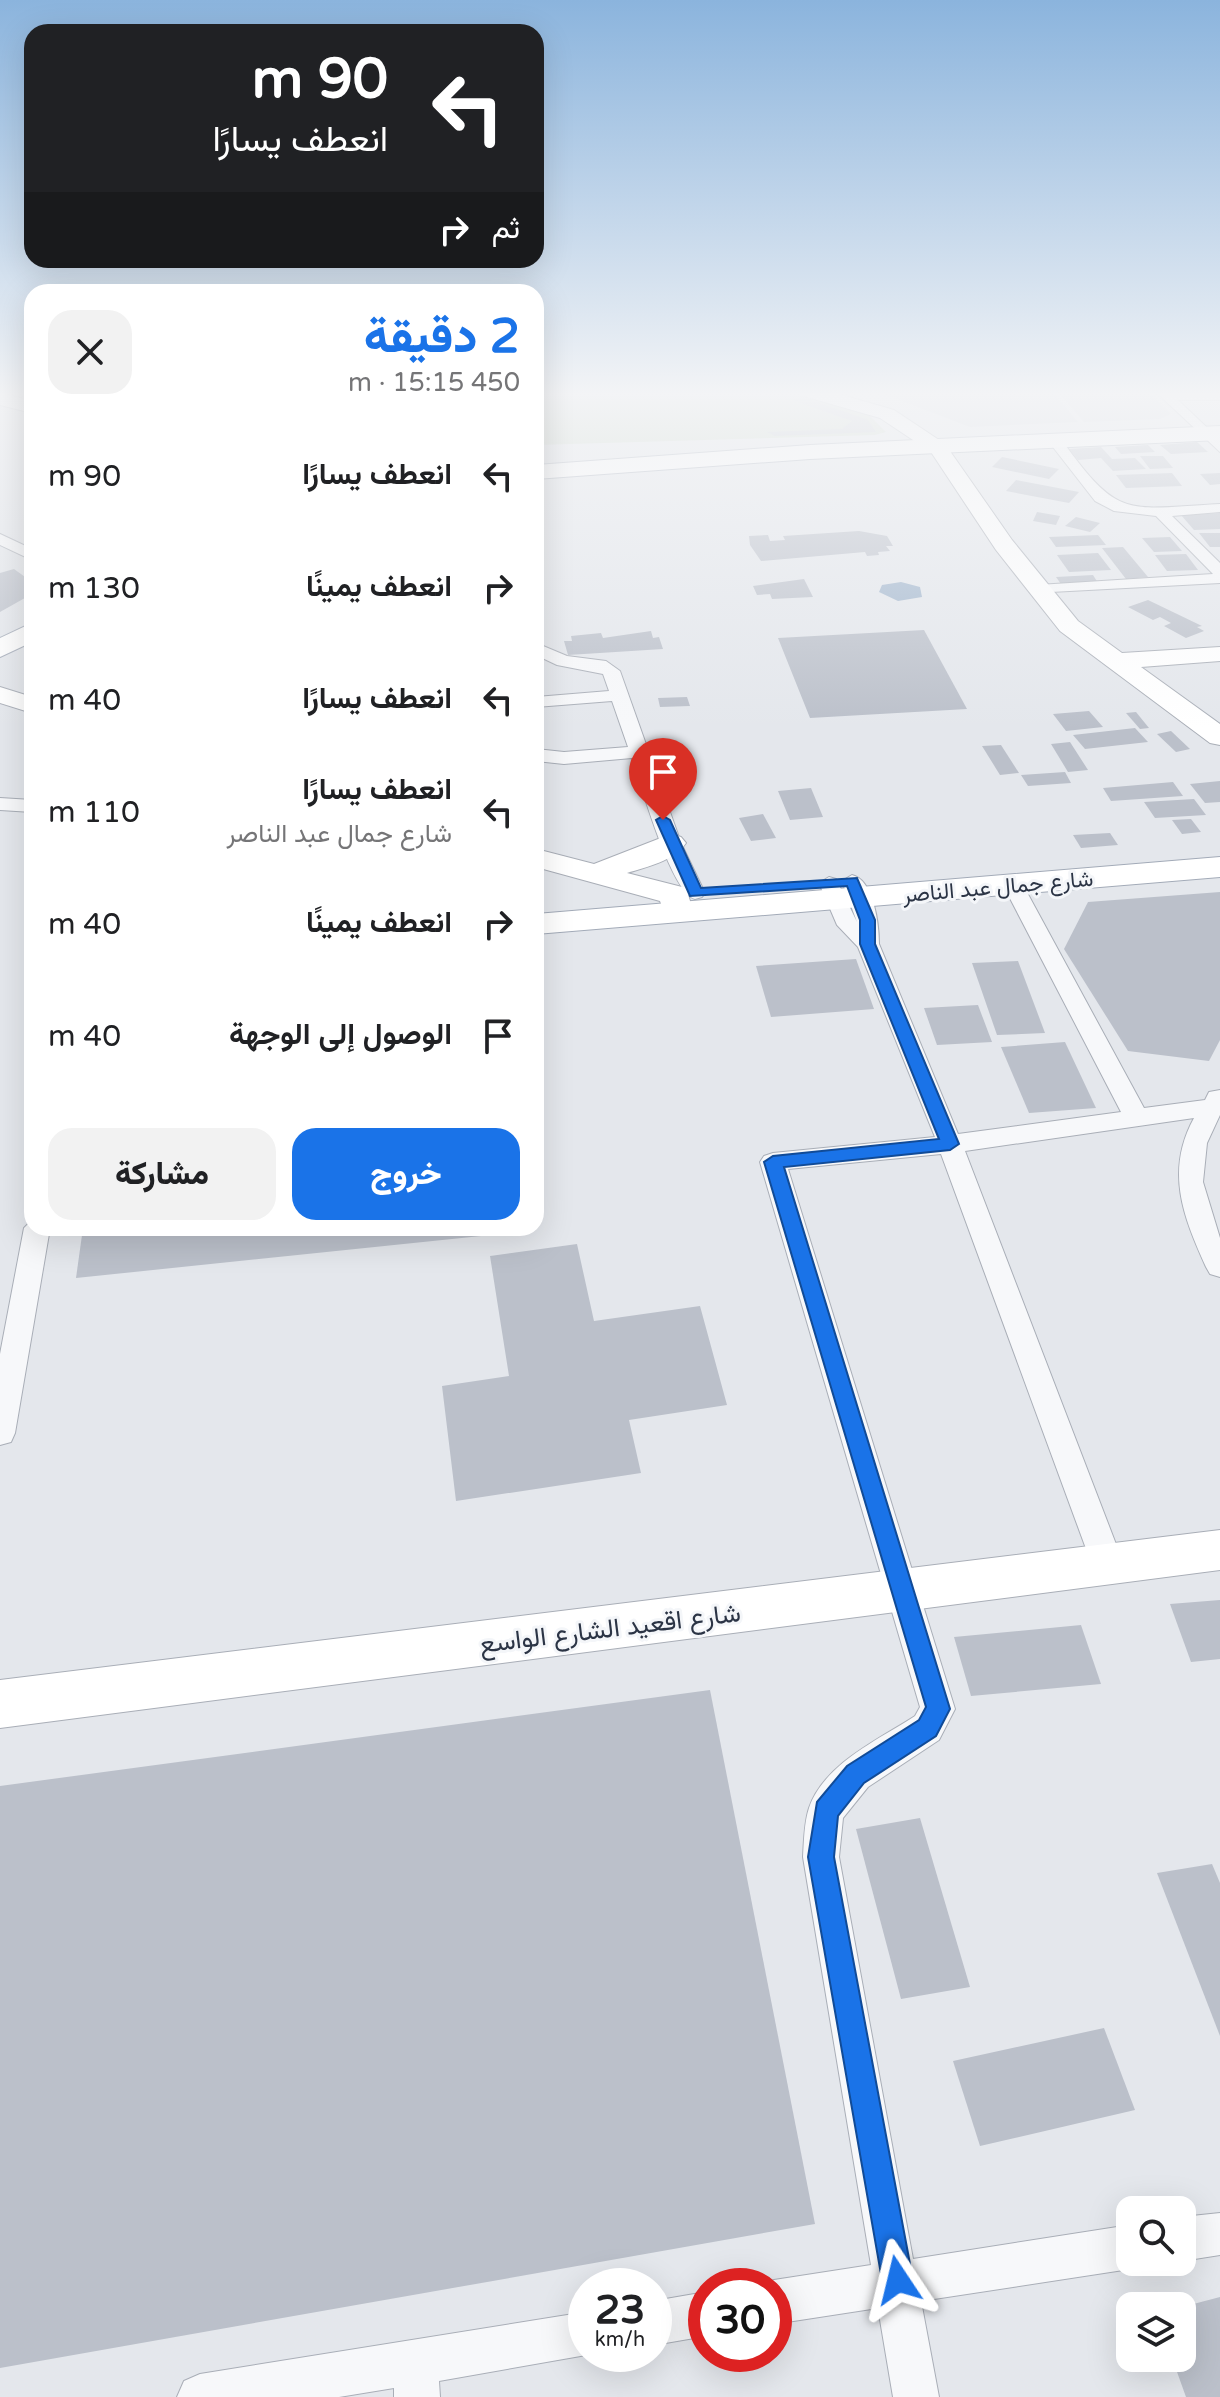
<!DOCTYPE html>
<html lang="ar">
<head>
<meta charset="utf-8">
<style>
	:root { --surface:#fff; --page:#f2f2f2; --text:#202124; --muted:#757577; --accent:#1a73e8 }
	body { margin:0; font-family:"Varela Round",Vazirmatn,sans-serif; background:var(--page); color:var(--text); direction:rtl; height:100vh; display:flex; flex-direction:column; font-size:30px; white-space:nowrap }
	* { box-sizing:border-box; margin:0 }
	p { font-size:26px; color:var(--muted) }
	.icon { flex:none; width:44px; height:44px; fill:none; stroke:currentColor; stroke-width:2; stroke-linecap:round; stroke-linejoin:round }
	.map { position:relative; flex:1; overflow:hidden; direction:ltr }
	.panel { position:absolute; left:24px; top:284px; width:520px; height:952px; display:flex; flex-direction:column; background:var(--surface); border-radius:24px; box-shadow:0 8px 32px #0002; direction:rtl }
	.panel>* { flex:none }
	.guide { position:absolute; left:24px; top:24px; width:520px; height:244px; border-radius:24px; box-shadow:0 8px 32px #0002; direction:rtl; background:#202124; color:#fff; overflow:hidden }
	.controls { position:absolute; left:1116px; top:2196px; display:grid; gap:16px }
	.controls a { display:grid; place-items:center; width:80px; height:80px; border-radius:16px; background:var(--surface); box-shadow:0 8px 32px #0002; font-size:40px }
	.speed { position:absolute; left:568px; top:2268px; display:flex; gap:16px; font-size:40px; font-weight:700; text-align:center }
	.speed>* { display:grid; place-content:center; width:104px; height:104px; border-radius:50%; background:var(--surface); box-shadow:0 8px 32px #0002; line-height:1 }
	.speed small { font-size:20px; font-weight:400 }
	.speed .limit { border:12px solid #d22; background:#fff; color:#111 }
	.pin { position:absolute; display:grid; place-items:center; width:68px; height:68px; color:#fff; margin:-82px -34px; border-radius:50% 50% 50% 0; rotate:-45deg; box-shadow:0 0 8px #0007 }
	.pin .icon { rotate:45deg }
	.me { position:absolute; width:88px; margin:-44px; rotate:350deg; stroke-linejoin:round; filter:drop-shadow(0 0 6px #0008) }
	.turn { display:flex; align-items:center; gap:28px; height:168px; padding:0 24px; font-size:36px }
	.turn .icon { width:104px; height:104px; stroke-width:2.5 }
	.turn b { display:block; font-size:56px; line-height:68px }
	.then { display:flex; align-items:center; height:76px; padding:0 24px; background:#0003; gap:16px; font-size:30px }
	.round { display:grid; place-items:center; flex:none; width:84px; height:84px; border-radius:24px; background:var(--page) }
	.head { display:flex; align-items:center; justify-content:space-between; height:136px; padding:0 24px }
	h1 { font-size:48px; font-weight:800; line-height:60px; color:var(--accent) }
	.cta { display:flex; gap:16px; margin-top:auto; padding:16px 24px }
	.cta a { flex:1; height:92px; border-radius:24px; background:var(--accent); color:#fff; font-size:32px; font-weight:800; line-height:92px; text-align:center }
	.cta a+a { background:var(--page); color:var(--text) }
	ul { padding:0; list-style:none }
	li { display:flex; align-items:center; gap:24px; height:112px; padding:0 24px }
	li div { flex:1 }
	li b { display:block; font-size:30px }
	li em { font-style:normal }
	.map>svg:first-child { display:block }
	.built { fill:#d2d6de }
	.green { fill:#c9d6c5 }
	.water { fill:#9fb4cc }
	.building { fill:#bbc0ca }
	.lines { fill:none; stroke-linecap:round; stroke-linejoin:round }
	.street-casing { stroke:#a9aeb7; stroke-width:2 }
	.secondary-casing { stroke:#a9aeb7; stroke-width:2 }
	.primary-casing { stroke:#a3abb8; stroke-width:2 }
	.street { fill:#f7f8fa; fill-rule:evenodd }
	.secondary { fill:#fff; fill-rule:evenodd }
	.primary { fill:#fff; fill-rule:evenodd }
	.route { fill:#1a73e8; stroke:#114b97; stroke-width:2 }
	.labels { text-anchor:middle; stroke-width:6; stroke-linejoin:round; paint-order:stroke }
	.street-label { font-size:22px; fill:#2b3445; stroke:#f4f6f9 }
	.near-street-label { font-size:26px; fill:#2b3445; stroke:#f4f6f9 }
</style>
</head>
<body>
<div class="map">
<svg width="1220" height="2397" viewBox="0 0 1220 2397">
	<rect width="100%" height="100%" fill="#e4e7ec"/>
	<g class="built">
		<polygon points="881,393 1054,393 1078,422 970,427"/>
		<polygon points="1059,393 1150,393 1171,414 1160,419 1084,422"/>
	</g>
	<polygon class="green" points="536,393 795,393 870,416 886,432 875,435 536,445"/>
	<polygon class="water" points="901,582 920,587 922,597 898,601 879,592 882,585"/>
	<g class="building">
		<polygon points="803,397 868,420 876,432 775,436 767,432 842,429 852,421 792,400"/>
		<polygon points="1197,442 1208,452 1171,454 1160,445"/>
		<polygon points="1148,445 1155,452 1121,454 1115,447"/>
		<polygon points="1101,447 1112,459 1135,458 1146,469 1113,471 1101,458 1078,460 1069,449"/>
		<polygon points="1140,456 1163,456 1173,468 1150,469"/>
		<polygon points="1002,457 1059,469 1049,479 992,467"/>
		<polygon points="1172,473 1182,486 1126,488 1116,475"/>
		<polygon points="1220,473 1220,484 1210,485 1200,474"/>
		<polygon points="1016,480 1079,492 1069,503 1006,491"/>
		<polygon points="1037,512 1060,516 1056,525 1033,521"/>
		<polygon points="1220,513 1220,529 1194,530 1181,515"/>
		<polygon points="1076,517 1100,523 1090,532 1065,526"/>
		<polygon points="859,531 887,536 893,546 886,546 890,551 878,552 879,555 867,556 865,552 761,561 750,545 749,536 768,535 770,541 785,540 783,536"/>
		<polygon points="1199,533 1220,533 1220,547 1210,547"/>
		<polygon points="1098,535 1106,545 1056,547 1049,537"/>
		<polygon points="1170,537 1182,551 1154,552 1142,538"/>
		<polygon points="1123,547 1148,577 1126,579 1102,548"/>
		<polygon points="1098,553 1111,570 1069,572 1057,555"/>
		<polygon points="1186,554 1198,570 1167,571 1155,555"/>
		<polygon points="14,569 32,582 32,594 0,612 0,573"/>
		<polygon points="1093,575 1098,583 1061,584 1056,577"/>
		<polygon points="804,579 813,597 772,599 770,594 757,595 753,586"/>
		<polygon points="1148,600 1202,626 1197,627 1204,631 1186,638 1164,626 1171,623 1160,617 1153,620 1128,607"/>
		<polygon points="924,630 967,709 810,718 778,638"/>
		<polygon points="651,631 653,638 659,637 663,649 568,655 564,641 572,641 571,636 601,633 603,638"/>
		<polygon points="687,697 690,706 660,707 658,698"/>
		<polygon points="1089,711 1103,727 1066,731 1053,714"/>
		<polygon points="1136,712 1149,728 1140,729 1126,713"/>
		<polygon points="1135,728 1148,742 1085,749 1073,735"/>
		<polygon points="1171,731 1190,749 1176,752 1157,734"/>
		<polygon points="1070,742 1088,770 1068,772 1051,744"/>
		<polygon points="1001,745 1019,773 1000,775 982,746"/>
		<polygon points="1065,772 1071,783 1028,786 1021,775"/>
		<polygon points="1220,781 1220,802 1205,803 1190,784"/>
		<polygon points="1173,782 1183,796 1111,801 1103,788"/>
		<polygon points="811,788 823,817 790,820 778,791"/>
		<polygon points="1194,799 1206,815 1155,818 1144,802"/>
		<polygon points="763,814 776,838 751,841 739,818"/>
		<polygon points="1191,819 1201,832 1182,834 1172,820"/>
		<polygon points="1110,833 1118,845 1081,848 1073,835"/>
		<polygon points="1220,892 1220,1040 1209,1061 1128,1051 1064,949 1088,902"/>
		<polygon points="856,959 874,1009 771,1017 756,966"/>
		<polygon points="1018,961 1045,1033 997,1035 972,963"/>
		<polygon points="978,1005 992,1042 937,1045 924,1008"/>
		<polygon points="1065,1042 1096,1108 1029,1113 1001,1047"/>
		<polygon points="83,1228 510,1228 510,1233 76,1278"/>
		<polygon points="577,1244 594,1321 700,1306 727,1405 629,1420 641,1473 456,1501 442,1386 509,1376 490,1256"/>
		<polygon points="1220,1600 1220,1659 1191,1662 1170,1604"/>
		<polygon points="1081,1625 1101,1684 971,1696 954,1637"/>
		<polygon points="710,1690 815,2224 0,2368 0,1786"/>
		<polygon points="920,1818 970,1987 901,1999 856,1829"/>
		<polygon points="1212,1864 1220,1883 1220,2036 1157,1873"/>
		<polygon points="1104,2028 1135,2110 980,2146 953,2061"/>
		<polygon points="1220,2297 1220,2397 1186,2397 1172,2358 1182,2358 1182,2307"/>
	</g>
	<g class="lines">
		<g class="street-casing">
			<g id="street">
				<polygon points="1157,393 1220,393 1220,400 1178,400 1220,440 1220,452"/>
				<path d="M 1051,439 L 1061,439 C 1119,520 1125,509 1220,504 L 1220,512 L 1172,516 L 1220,563 L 1220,583 L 1032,593 L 1032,587 L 1038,585 L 1213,574 L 1156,516 L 1114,511 L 1095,501 L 1049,442 Z"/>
				<polygon points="0,534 32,549 32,560 0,545"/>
				<path d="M 536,643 L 567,656 L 606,661 L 620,671 L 681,843 L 705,893 L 702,897 L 695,899 C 671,893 641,784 632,758 L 564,764 L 536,761 L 536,749 L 564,752 L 628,747 L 612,701 L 536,707 L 536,697 L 609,691 L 603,674 L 557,665 L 536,655 Z"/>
				<polygon points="0,798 32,800 32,812 0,810"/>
				<path d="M 852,875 C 874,880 879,925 879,944 L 958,1134 L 1121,1112 L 1003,885 L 1013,879 L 1023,885 L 1144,1108 L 1205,1100 L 1209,1092 L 1220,1090 L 1220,1115 L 1207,1143 L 1203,1182 L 1220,1238 L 1220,1277 L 1210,1274 L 1206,1267 C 1183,1216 1165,1171 1194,1118 L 965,1151 L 1124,1565 L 1119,1575 L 1108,1579 L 1097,1575 L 1092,1565 L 941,1154 L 788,1169 L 955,1709 L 939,1740 L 868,1787 L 843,1818 L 839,1857 L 913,2259 L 1130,2225 L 1130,2262 L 1145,2262 L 1130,2269 L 921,2301 L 939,2397 L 893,2397 L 878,2308 L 774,2324 L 774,2286 L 759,2286 L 774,2280 L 871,2265 L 803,1857 C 804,1841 804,1823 809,1808 C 824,1764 878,1740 915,1716 L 920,1707 L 760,1162 L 764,1156 L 773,1153 L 935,1137 L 858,947 L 837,925 L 819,883 L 829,877 L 836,879 L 857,922 L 842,881 Z"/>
				<polygon points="32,1220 32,1228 50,1228 15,1433 11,1442 0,1445 0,1354 24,1228"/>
				<polygon points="1220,2213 1220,2255 1182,2261 1182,2217"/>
				<polygon points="706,2292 706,2336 654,2345 654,2301"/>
				<polygon points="586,2312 586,2354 592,2354 439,2381 440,2397 394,2397 394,2388 339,2397 177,2397 184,2381 200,2374"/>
			</g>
		</g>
		<g class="secondary-casing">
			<g id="secondary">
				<polygon points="0,393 32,401 32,413 0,405"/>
				<polygon points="805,393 835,393 894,410 945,444 1012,540 1078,621 1122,653 1220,647 1220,661 1141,667 1220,724 1220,745 1210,743 1060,631 996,550 931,452 880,418 807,397"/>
				<polygon points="0,687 32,697 32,713 0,703"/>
				<path d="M 671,834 L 681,837 L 686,843 C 674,861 647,867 627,873 L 686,888 L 694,914 L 689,921 L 667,921 L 660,901 L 536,867 L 536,849 L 594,864 Z"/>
				<polygon points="1220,1530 1220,1570 0,1728 0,1680"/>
			</g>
		</g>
		<g class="primary-casing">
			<g id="primary">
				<polygon points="1220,426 1220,440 810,459 536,479 536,465 810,445"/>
				<polygon points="32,623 32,642 0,657 0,638"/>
				<polygon points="1220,857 1220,877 536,934 536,914"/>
			</g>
		</g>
		<use href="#street" class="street"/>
		<use href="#secondary" class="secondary"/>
		<use href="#primary" class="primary"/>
	</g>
	<linearGradient id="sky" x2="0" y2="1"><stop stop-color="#8bb4dd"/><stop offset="0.54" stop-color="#f3f4f6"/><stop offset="1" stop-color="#f3f4f6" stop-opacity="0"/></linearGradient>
	<rect width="1220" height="729" fill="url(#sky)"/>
	<polygon class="route" points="663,816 670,820 701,888 857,878 875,920 875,944 959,1144 950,1150 784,1167 950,1709 936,1736 864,1783 838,1816 834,1857 913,2280 909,2291 898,2296 887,2291 882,2280 808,1857 817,1802 847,1766 919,1720 926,1707 764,1162 773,1156 939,1139 860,944 860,920 847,886 690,896 656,820"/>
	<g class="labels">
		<g class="street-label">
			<text transform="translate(998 886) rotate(-5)" y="8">شارع جمال عبد الناصر</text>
		</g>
		<g class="near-street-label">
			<text transform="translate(610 1628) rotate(-7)" y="9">شارع اقعيد الشارع الواسع</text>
		</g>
	</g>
</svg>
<div class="controls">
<a><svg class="icon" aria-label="search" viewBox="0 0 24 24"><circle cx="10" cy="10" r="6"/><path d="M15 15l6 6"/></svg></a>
<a><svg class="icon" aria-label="layers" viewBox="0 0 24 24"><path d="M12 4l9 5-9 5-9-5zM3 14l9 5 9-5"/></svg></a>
</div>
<div class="speed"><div>23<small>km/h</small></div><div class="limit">30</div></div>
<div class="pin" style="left:663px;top:820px;background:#d93025"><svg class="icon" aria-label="arrive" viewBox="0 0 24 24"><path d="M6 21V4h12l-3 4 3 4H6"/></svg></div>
<svg class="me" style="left:898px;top:2280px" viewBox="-20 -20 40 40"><path d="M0-17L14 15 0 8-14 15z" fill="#1a73e8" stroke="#fff" stroke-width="4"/></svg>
<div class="guide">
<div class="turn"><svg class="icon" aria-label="left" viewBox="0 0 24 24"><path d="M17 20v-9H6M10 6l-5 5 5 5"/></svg><div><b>90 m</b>انعطف يسارًا</div></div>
<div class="then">ثم<svg class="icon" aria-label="right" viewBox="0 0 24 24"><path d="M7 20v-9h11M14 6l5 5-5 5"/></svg></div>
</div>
<section class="panel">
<div class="head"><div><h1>2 دقيقة</h1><p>450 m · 15:15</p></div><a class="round"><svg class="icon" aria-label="close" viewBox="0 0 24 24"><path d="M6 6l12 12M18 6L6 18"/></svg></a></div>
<ul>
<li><svg class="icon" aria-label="left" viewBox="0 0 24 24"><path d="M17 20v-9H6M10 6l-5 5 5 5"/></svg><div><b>انعطف يسارًا</b></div><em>90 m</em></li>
<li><svg class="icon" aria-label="right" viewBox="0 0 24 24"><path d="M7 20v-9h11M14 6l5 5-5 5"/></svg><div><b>انعطف يمينًا</b></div><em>130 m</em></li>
<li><svg class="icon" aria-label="left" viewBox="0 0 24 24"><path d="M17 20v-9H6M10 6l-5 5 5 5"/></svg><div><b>انعطف يسارًا</b></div><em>40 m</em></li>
<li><svg class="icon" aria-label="left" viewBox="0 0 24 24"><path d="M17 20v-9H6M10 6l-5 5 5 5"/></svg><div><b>انعطف يسارًا</b><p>شارع جمال عبد الناصر</p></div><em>110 m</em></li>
<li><svg class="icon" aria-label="right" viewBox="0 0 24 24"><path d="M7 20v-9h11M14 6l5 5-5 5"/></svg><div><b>انعطف يمينًا</b></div><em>40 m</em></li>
<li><svg class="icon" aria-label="arrive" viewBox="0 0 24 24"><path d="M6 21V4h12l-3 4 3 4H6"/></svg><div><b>الوصول إلى الوجهة</b></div><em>40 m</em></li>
</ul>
<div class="cta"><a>خروج</a><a>مشاركة</a></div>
</section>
</div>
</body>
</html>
